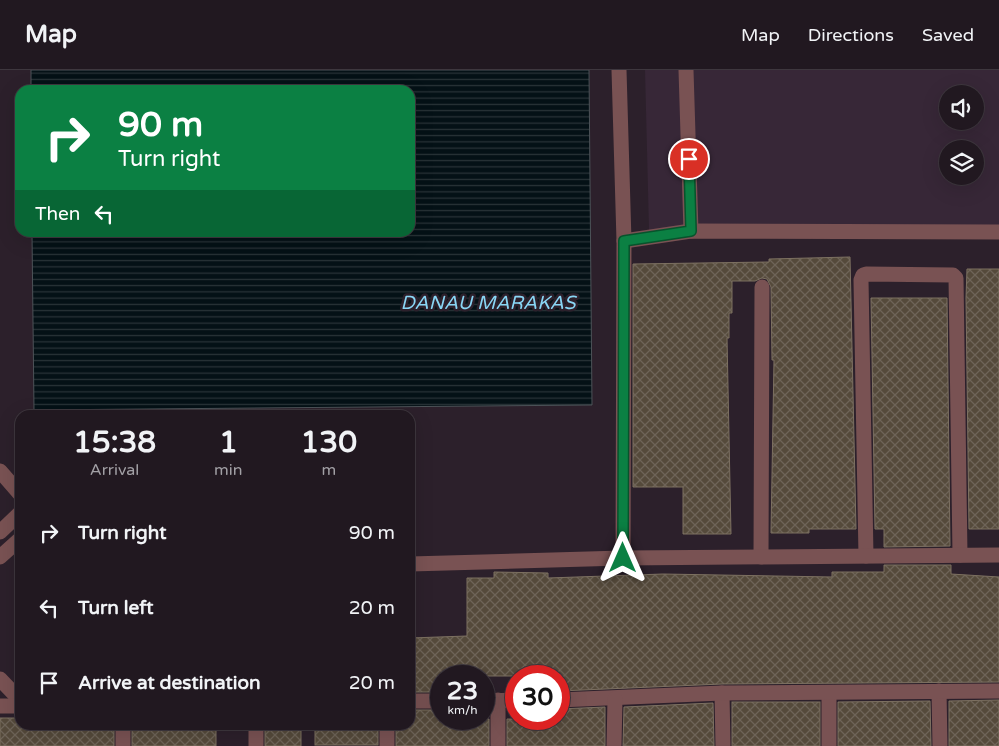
<!DOCTYPE html>
<html lang="en">
<head>
<meta charset="utf-8">
<style>
	:root { --surface:#211820; --page:#2d252d; --text:#f1f3f6; --muted:#a2a0a5; --line:#3e373e }
	body { margin:0; font-family:"Varela Round",sans-serif; background:var(--page); color:var(--text); height:100vh; display:flex; flex-direction:column; font-size:19px; white-space:nowrap }
	* { box-sizing:border-box; margin:0 }
	p { font-size:16px; color:var(--muted) }
	.icon { flex:none; width:28px; height:28px; fill:none; stroke:currentColor; stroke-width:2; stroke-linecap:round; stroke-linejoin:round }
	.map { position:relative; flex:1; overflow:hidden }
	.side { position:absolute; left:15px; top:340px; width:400px; height:320px; display:flex; flex-direction:column; background:var(--surface); border-radius:15px; box-shadow:0 5px 20px #0002,0 0 0 1px var(--line) }
	.side>* { flex:none }
	.banner { position:absolute; left:15px; top:15px; width:400px; height:152px; border-radius:15px; box-shadow:0 5px 20px #0002,0 0 0 1px var(--line); background:#0b8043; color:#fff; overflow:hidden }
	.controls { position:absolute; left:939px; top:15px; display:grid; gap:10px }
	.controls a { display:grid; place-items:center; width:45px; height:45px; border-radius:50%; background:var(--surface); box-shadow:0 5px 20px #0002,0 0 0 1px var(--line); font-size:25px }
	.speed { position:absolute; left:430px; top:595px; display:flex; gap:10px; font-size:25px; font-weight:700; text-align:center }
	.speed>* { display:grid; place-content:center; width:65px; height:65px; border-radius:50%; background:var(--surface); box-shadow:0 5px 20px #0002,0 0 0 1px var(--line); line-height:1 }
	.speed small { font-size:12px; font-weight:400 }
	.speed .limit { border:8px solid #d22; background:#fff; color:#111 }
	.pin { position:absolute; display:grid; place-items:center; width:42px; height:42px; color:#fff; margin:-21px; border:2px solid #fff; border-radius:50%; box-shadow:0 1px 5px #0007 }
	.me { position:absolute; width:55px; margin:-28px; rotate:0deg; stroke-linejoin:round; filter:drop-shadow(0 0 4px #0008) }
	.turn { display:flex; align-items:center; gap:18px; height:105px; padding:0 20px; font-size:22px }
	.turn .icon { width:65px; height:65px; stroke-width:2.5 }
	.turn b { display:block; font-size:35px; line-height:42px }
	.then { display:flex; align-items:center; height:48px; padding:0 20px; background:#0003; gap:10px; font-size:19px }
	.eta { display:flex; justify-content:space-evenly; align-items:center; height:85px; text-align:center }
	.eta b { font-size:30px; font-weight:800; line-height:35px }
	ul { padding:0; list-style:none }
	li { display:flex; align-items:center; gap:15px; height:75px; padding:0 20px }
	li div { flex:1 }
	li b { display:block; font-size:19px }
	li em { font-style:normal }
	header { display:flex; align-items:center; gap:30px; box-sizing:border-box; height:70px; padding:0 25px; background:var(--surface); border-bottom:1px solid var(--line) }
	header strong { font-size:24px }
	nav { display:flex; gap:28px; margin-inline-start:auto; font-size:18px }
	.map>svg:first-child { display:block }
	.built { fill:#372737; fill-rule:evenodd }
	.water { fill:url(#water-rules); stroke:#4c5358 }
	.building { fill:url(#building-cross-hatch); stroke:#7d7161 }
	.lines { fill:none; stroke-linecap:round; stroke-linejoin:round }
	.minor { stroke:#795253; stroke-width:15 }
	.route-casing { stroke:#07532c; stroke-width:12 }
	.route { stroke:#0b8043; stroke-width:9 }
	.labels { text-anchor:middle; stroke-width:5; stroke-linejoin:round; paint-order:stroke }
	.water-label { font-size:19px; font-style:italic; fill:#89d6f5; stroke:#2c202b }
</style>
</head>
<body>
<header>
<strong>Map</strong>
<nav><a>Map</a><a>Directions</a><a>Saved</a></nav>
</header>
<div class="map">
<svg width="999" height="676" viewBox="0 0 999 676">
	<defs>
		<pattern id="water-rules" width="6" height="5" patternUnits="userSpaceOnUse" patternTransform="scale(1.25)"><rect width="6" height="5" fill="#041116"/><path d="M0 2.5h6" fill="none" stroke="#293438"/></pattern>
		<pattern id="building-cross-hatch" width="8" height="8" patternUnits="userSpaceOnUse" patternTransform="scale(1.25)"><rect width="8" height="8" fill="#554a3b"/><path d="M0 0l8 8M0 8l8-8" fill="none" stroke="#6e6458"/></pattern>
	</defs>
	<rect width="100%" height="100%" fill="#2c202b"/>
	<path class="built" d="M 645,0 L 999,0 L 999,164 L 867,167 L 649,160 ZM 948,24 L 975,24 L 975,51 L 948,51 ZM 948,79 L 975,79 L 975,106 L 948,106 Z"/>
	<polygon class="water" points="31,0 589,0 592,335 34,340 32,163 410,162 410,20 31,20"/>
	<g class="building">
		<polygon points="850,187 856,459 809,459 809,463 771,463 774,290 772,290 771,217 767,209 762,208 755,211 732,211 732,243 729,243 729,268 727,268 731,464 683,464 683,417 633,417 633,194 769,192 769,189"/>
		<polygon points="967,199 999,199 999,459 969,459 966,228"/>
		<polygon points="871,228 947,228 950,476 884,477 884,459 875,459"/>
		<polygon points="884,495 951,495 951,504 999,507 999,612 722,614 559,621 559,606 441,606 441,622 410,622 410,568 467,566 467,508 494,508 494,502 548,503 548,508 663,504 832,507 832,502 884,502"/>
		<polygon points="999,630 999,676 949,676 949,631"/>
		<polygon points="930,631 931,676 838,676 838,632"/>
		<rect x="732" y="632" width="88" height="44"/>
		<polygon points="713,633 714,676 623,676 624,637"/>
		<polygon points="605,637 605,676 507,676 507,649 559,649 559,639"/>
		<polygon points="410,640 441,640 441,649 489,649 489,676 396,676 396,655 410,655"/>
		<polygon points="0,648 20,648 20,655 114,655 114,676 0,676"/>
		<rect x="132" y="655" width="84" height="21"/>
		<rect x="315" y="655" width="63" height="20"/>
		<rect x="265" y="657" width="36" height="19"/>
	</g>
	<g class="lines">
		<g class="minor">
			<polyline points="619,0 624,171 623,488"/>
			<polyline points="686,0 691,161"/>
			<polyline points="624,171 691,161 999,162"/>
			<polyline points="0,401 20,424"/>
			<polyline points="0,462 20,443"/>
			<polyline points="866,486 861,210 863,205 866,204 953,205 956,208 960,485"/>
			<polyline points="0,487 20,469"/>
			<polyline points="761,487 762,217"/>
			<polyline points="410,494 623,488 999,485"/>
			<polyline points="0,609 20,630"/>
			<polyline points="939,621 940,676"/>
			<polyline points="722,623 723,676"/>
			<polyline points="829,624 829,676"/>
			<polyline points="498,630 498,676"/>
			<polyline points="559,630 722,623 999,621"/>
			<polyline points="410,631 441,631"/>
			<polyline points="484,631 516,630"/>
			<polyline points="0,636 20,636"/>
			<polyline points="123,655 123,676"/>
			<polyline points="256,655 256,676"/>
			<polyline points="387,655 387,676"/>
			<polyline points="614,676 615,629"/>
		</g>
	</g>
	<g class="lines">
		<g class="route-casing">
			<polyline id="route" points="623,488 624,171 691,161 689,89"/>
		</g>
		<use href="#route" class="route"/>
	</g>
	<g class="labels">
		<g class="water-label">
			<text x="488" y="239">DANAU MARAKAS</text>
		</g>
	</g>
</svg>
<div class="controls">
<a><svg class="icon" aria-label="sound" viewBox="0 0 24 24"><path d="M4 9h4l5-4v14l-5-4H4zM17 9q2 3 0 6"/></svg></a>
<a><svg class="icon" aria-label="layers" viewBox="0 0 24 24"><path d="M12 4l9 5-9 5-9-5zM3 14l9 5 9-5"/></svg></a>
</div>
<div class="speed"><div>23<small>km/h</small></div><div class="limit">30</div></div>
<div class="pin" style="left:689px;top:89px;background:#d93025"><svg class="icon" aria-label="arrive" viewBox="0 0 24 24"><path d="M6 21V4h12l-3 4 3 4H6"/></svg></div>
<svg class="me" style="left:623px;top:488px" viewBox="-20 -20 40 40"><path d="M0-17L14 15 0 8-14 15z" fill="#0b8043" stroke="#fff" stroke-width="4"/></svg>
<div class="banner">
<div class="turn"><svg class="icon" aria-label="right" viewBox="0 0 24 24"><path d="M7 20v-9h11M14 6l5 5-5 5"/></svg><div><b>90 m</b>Turn right</div></div>
<div class="then">Then<svg class="icon" aria-label="left" viewBox="0 0 24 24"><path d="M17 20v-9H6M10 6l-5 5 5 5"/></svg></div>
</div>
<section class="side">
<div class="eta">
<div><b>15:38</b><p>Arrival</p></div>
<div><b>1</b><p>min</p></div>
<div><b>130</b><p>m</p></div>
</div>
<ul>
<li><svg class="icon" aria-label="right" viewBox="0 0 24 24"><path d="M7 20v-9h11M14 6l5 5-5 5"/></svg><div><b>Turn right</b></div><em>90 m</em></li>
<li><svg class="icon" aria-label="left" viewBox="0 0 24 24"><path d="M17 20v-9H6M10 6l-5 5 5 5"/></svg><div><b>Turn left</b></div><em>20 m</em></li>
<li><svg class="icon" aria-label="arrive" viewBox="0 0 24 24"><path d="M6 21V4h12l-3 4 3 4H6"/></svg><div><b>Arrive at destination</b></div><em>20 m</em></li>
</ul>
</section>
</div>
</body>
</html>
